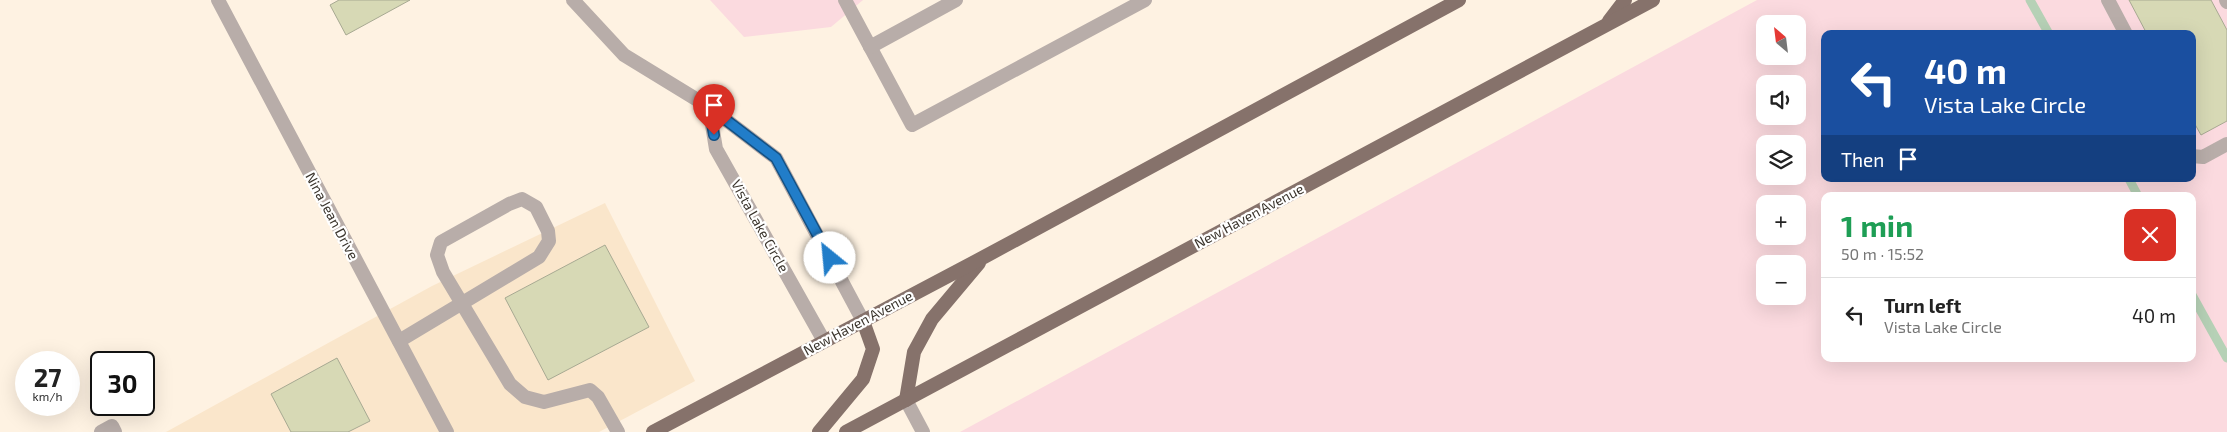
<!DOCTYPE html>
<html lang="en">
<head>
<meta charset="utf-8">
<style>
	:root { --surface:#fff; --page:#f2f2f2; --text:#222; --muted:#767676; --line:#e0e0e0 }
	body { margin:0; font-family:"Exo 2",sans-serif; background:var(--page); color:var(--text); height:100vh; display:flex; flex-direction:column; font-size:19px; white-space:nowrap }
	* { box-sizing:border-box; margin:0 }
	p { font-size:16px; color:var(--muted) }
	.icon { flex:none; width:28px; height:28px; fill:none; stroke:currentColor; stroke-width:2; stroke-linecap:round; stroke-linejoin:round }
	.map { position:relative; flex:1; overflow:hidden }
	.details { position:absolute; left:1821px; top:192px; width:375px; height:170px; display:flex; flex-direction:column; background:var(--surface); border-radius:10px; box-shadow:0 5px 20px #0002 }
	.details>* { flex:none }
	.banner { position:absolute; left:1821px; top:30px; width:375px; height:152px; border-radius:10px; box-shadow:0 5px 20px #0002; background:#1a4fa0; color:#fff; overflow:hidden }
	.needle { width:32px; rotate:332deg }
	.tools { position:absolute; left:1756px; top:15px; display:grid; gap:10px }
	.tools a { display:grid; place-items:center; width:50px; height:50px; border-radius:10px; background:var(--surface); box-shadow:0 5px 20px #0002; font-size:25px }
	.speed { position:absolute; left:15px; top:351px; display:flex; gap:10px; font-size:25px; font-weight:700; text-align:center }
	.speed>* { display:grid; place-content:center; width:65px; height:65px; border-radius:50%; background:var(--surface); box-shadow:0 5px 20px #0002; line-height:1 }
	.speed small { font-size:12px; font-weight:400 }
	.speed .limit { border:2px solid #111; border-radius:8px; background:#fff; color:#111 }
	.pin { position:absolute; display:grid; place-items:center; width:42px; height:42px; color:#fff; margin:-51px -21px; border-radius:50% 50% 50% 0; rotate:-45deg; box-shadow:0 0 5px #0007 }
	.pin .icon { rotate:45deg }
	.me { position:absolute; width:55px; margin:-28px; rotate:332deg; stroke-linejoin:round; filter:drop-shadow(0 0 4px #0008) }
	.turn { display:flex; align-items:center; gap:18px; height:105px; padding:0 20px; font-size:22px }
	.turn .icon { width:65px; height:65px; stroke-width:2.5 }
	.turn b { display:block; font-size:35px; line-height:42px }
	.then { display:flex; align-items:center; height:48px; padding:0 20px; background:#0003; gap:10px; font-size:19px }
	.round { display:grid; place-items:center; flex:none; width:52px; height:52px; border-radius:10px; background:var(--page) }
	.summary { display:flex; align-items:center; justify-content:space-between; height:85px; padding:0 20px }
	h1 { font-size:30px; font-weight:700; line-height:38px; color:#1e9e55 }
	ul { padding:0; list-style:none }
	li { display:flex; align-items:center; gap:15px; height:75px; padding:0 20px; border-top:1px solid var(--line) }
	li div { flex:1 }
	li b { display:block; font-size:19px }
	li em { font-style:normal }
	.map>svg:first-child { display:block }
	.built { fill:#fae6cb }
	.green { fill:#fbdadf; fill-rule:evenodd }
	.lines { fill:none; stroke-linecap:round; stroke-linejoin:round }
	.stream { stroke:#b6d1b6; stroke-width:9 }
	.building { fill:#d7d9b5; stroke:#a7a992 }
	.service { stroke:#b8ada9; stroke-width:14 }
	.minor { stroke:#b8ada9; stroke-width:14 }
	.primary { stroke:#86726b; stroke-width:14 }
	.route-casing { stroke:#155183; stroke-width:12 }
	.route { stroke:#217dc9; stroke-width:9 }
	.labels { text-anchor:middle; stroke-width:4.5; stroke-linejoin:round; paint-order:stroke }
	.street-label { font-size:14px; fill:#3a342c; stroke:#fff }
</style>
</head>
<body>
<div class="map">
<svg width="2227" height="432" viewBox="0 0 2227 432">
	<rect width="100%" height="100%" fill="#fef2e2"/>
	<polygon class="built" points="605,203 695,381 599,432 166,432 432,286"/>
	<g class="green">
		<polygon points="710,0 863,0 831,27 744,37"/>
		<path d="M 1757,0 L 2227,0 L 2227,432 L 960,432 ZM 1765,24 L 1798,24 L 1798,56 L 1765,56 ZM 1825,34 L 2192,34 L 2192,179 L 1825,179 ZM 1765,84 L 1798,84 L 1798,116 L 1765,116 ZM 1765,144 L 1798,144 L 1798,176 L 1765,176 ZM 1825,196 L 2192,196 L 2192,359 L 1825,359 ZM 1765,204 L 1798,204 L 1798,236 L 1765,236 ZM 1765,264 L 1798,264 L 1798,296 L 1765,296 Z"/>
	</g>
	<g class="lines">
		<g class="stream">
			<polyline points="2030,0 2049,34"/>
			<polyline points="2129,179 2138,196"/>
			<polyline points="2192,295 2227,358"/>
		</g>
	</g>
	<g class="building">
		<polygon points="339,0 410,0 346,35 330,5"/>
		<polygon points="2129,0 2211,0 2227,30 2227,121 2201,135 2192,119 2192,34 2147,34"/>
		<polygon points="605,245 649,327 548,380 505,298"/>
		<polygon points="337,358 370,421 348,432 291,432 271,394"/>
	</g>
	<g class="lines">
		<g class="service">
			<polyline points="845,0 912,125 1145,0"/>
			<polyline points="2108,0 2126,34"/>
			<polyline points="2226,0 2227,2"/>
			<polyline points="870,47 956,0"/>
			<polyline points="2192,156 2203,157 2227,144"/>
			<polyline points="399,341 539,257 549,241 548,231 536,207 522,199 509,204 441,242 437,255 443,272 510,384 525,397 544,402 590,390 598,397 618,432"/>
			<polyline points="101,432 112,426 115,432"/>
		</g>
		<g class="minor">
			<polyline points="218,0 447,432"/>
			<polyline points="573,0 624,55 709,107 776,158 863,321"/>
			<polyline points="709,107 716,149 824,341"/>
			<polyline points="906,400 923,432"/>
		</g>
		<g class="primary">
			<polyline points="1609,21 1625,0"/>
			<polyline points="906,400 914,352 932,319 979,263"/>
			<polyline points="653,432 984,257 1459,0"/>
			<polyline points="819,432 863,379 873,349 863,321"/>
			<polyline points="846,432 1653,0"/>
		</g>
	</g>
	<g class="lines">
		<g class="route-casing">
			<polyline id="route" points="714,135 709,107 776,158 830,258"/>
		</g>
		<use href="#route" class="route"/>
	</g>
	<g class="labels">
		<g class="street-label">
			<text transform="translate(332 216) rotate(62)" y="5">Nina Jean Drive</text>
			<text transform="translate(1249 216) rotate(-28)" y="5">New Haven Avenue</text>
			<text transform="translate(760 226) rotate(61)" y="5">Vista Lake Circle</text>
			<text transform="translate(858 323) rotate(-28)" y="5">New Haven Avenue</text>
		</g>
	</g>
</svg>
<div class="tools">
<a><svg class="needle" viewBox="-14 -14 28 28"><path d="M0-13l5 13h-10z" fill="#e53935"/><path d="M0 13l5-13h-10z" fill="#767676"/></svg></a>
<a><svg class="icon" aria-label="sound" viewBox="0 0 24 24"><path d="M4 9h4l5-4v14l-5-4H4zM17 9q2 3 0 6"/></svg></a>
<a><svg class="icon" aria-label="layers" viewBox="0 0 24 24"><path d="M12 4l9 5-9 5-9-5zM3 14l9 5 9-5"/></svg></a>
<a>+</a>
<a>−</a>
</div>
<div class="speed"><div>27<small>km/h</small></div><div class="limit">30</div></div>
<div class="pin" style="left:714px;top:135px;background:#d93025"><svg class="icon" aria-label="arrive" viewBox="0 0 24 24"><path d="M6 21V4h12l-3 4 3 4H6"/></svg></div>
<svg class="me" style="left:830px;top:258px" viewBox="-20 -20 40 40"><circle r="19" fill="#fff"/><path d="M0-13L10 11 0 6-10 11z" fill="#217dc9"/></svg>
<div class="banner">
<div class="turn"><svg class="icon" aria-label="left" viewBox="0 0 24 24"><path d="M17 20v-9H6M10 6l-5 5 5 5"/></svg><div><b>40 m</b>Vista Lake Circle</div></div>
<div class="then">Then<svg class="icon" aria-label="arrive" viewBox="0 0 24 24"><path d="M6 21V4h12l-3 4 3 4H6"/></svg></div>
</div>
<section class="details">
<div class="summary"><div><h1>1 min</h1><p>50 m · 15:52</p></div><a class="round" style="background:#d93025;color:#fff"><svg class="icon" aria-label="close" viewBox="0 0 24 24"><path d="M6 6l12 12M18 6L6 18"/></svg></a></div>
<ul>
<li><svg class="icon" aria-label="left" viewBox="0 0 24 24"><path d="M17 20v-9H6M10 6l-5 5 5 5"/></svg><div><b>Turn left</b><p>Vista Lake Circle</p></div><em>40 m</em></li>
</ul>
</section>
</div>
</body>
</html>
